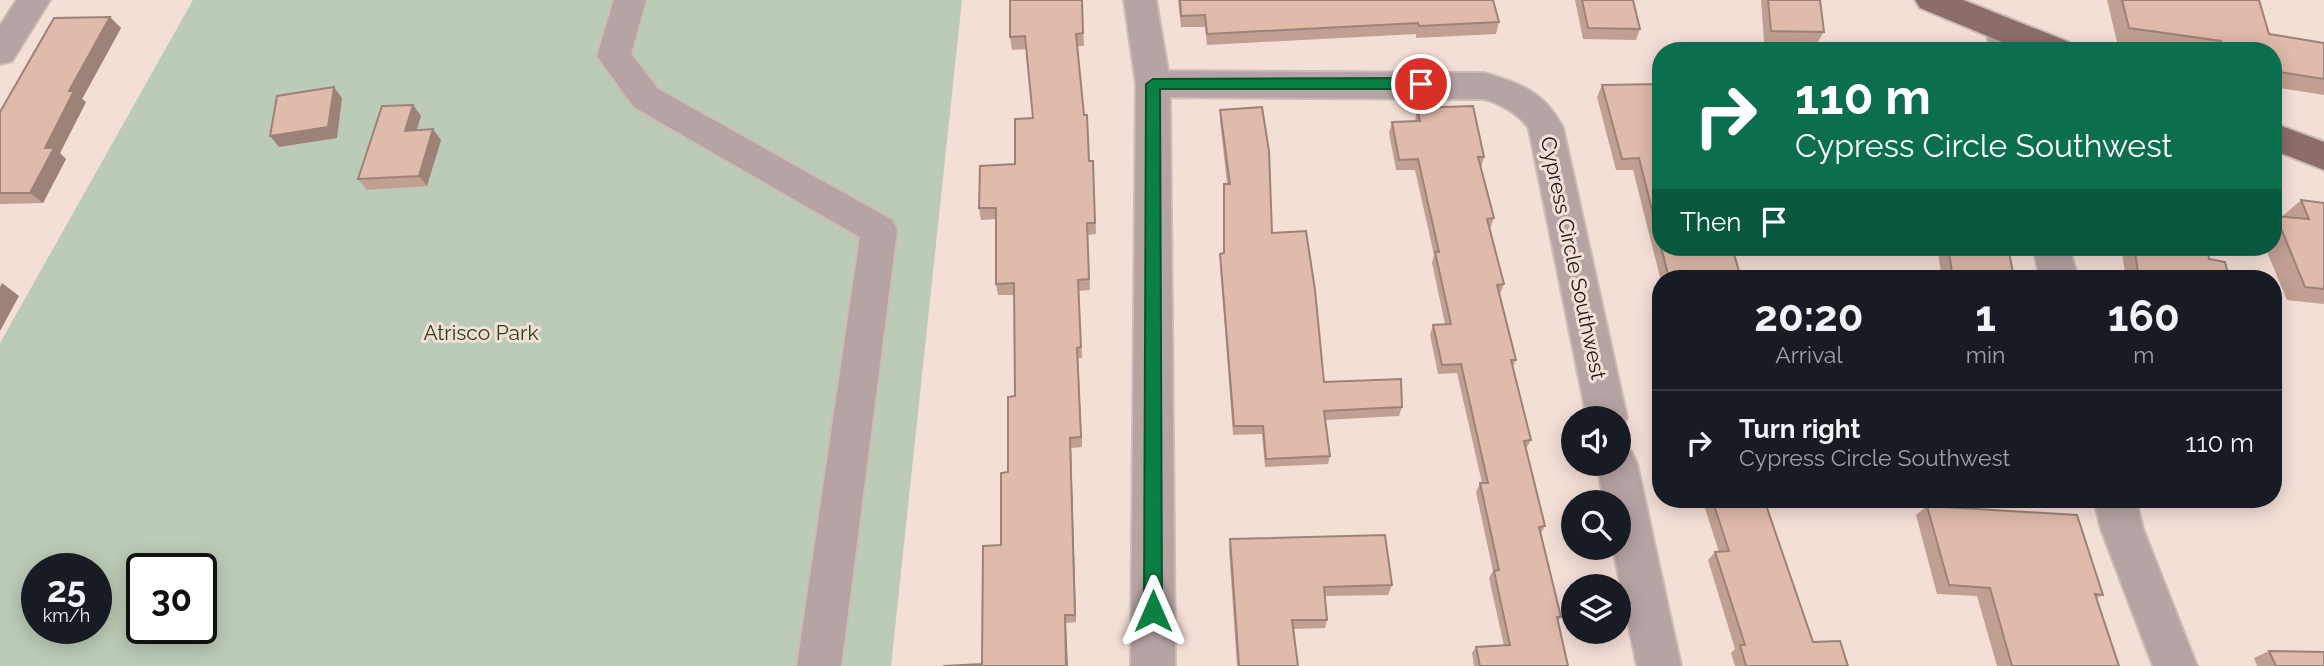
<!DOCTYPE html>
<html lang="en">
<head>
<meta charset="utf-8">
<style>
	:root { --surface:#171b24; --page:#20242c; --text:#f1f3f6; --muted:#9ea1a6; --line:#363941 }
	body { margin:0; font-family:Raleway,sans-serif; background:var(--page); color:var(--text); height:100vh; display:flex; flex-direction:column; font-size:26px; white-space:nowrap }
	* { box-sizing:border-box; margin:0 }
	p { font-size:23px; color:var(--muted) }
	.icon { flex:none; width:38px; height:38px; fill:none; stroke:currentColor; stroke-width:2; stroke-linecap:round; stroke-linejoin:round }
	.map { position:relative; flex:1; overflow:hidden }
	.details { position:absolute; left:1652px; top:270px; width:630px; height:238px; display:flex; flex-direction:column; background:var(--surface); border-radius:28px; box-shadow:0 4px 18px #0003 }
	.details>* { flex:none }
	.hud { position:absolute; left:1652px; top:42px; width:630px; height:214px; border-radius:28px; box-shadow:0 4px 18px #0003; background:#0b6e4f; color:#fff; overflow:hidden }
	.controls { position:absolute; left:1561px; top:406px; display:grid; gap:14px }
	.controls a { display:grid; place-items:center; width:70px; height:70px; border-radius:50%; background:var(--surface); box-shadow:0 4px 18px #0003; font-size:35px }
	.speed { position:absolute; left:21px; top:553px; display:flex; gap:14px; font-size:35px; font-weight:700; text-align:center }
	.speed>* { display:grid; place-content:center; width:91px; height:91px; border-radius:50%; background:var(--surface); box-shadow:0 4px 18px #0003; line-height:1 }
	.speed small { font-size:18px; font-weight:400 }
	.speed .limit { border:4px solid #111; border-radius:10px; background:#fff; color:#111 }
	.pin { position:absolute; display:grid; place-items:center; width:60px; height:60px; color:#fff; margin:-30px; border:4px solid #fff; border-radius:50%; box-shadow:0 2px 7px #0007 }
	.me { position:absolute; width:77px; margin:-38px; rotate:0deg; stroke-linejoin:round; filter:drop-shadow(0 0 5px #0008) }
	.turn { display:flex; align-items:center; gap:24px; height:147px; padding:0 28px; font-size:32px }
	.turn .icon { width:91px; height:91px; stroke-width:2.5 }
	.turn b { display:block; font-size:49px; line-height:60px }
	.then { display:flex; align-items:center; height:66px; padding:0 28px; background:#0003; gap:14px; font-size:26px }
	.eta { display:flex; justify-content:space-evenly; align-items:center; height:119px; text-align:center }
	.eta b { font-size:42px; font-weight:700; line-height:49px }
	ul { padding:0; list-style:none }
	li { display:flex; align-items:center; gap:21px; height:105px; padding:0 28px; border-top:2px solid var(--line) }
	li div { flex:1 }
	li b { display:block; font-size:26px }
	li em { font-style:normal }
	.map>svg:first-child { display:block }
	.green { fill:#bbcbb7; fill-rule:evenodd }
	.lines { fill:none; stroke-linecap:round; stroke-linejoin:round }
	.minor-casing { stroke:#cdbbb4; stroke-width:4 }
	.major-casing { stroke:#cdbbb4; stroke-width:4 }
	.minor { fill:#b6a3a3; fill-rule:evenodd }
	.major { fill:#8d6d6c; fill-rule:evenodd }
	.wall { fill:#c1a093 }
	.shaded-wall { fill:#9d8278 }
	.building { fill:#e0baab; stroke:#9d8278; stroke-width:2 }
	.route { fill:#0b8043; stroke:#07532c; stroke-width:2 }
	.labels { text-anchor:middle; stroke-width:6; stroke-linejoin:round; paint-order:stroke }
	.street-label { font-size:21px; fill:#1d1513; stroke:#f4dfd7 }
	.park-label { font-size:21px; fill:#234419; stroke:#f4dfd7 }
</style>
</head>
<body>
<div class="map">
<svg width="2324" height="666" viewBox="0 0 2324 666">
	<rect width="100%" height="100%" fill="#f4dfd7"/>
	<path class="green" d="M 193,0 L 962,0 L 891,666 L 0,666 L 0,343 ZM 37,569 L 96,569 L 96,628 L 37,628 ZM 142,569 L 201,569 L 201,628 L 142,628 Z"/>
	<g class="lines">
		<g class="minor-casing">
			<g id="minor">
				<polygon points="17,0 50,0 12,61 0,64 0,26"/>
				<polygon points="614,0 646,0 631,54 658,89 892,220 897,230 841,666 797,666 860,237 634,107 597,56"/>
				<path d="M 1124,0 L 1156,0 L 1168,71 L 1484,73 C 1522,84 1544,92 1563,128 L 1627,418 L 1619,431 L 1619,418 L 1587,418 L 1529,129 C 1521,115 1500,103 1484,99 L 1170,97 L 1175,666 L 1131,666 L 1136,84 Z"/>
				<polygon points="2002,17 2014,21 2024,51 1990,51 1986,29 1990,21"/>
				<polygon points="2033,247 2069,247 2078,278 2040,278"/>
				<polygon points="1619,446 1631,451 1637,464 1681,666 1637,666 1613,548 1619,548 1619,502 1604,502 1597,464 1619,464"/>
				<polygon points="2094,499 2136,499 2143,529 2197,666 2153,666 2101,529"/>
			</g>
		</g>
		<g class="major-casing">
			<g id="major">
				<polygon points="1915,0 1963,0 2069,42 2073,51 2024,51 1920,8"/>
				<polygon points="2273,123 2324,142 2324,170 2273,150"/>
			</g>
		</g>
		<use href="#minor" class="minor"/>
		<use href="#major" class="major"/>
	</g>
	<g class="wall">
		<polygon points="1082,0 1084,46 1077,46 1089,161 1093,161 1096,234 1088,235 1090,290 1079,291 1082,358 1078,358 1082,447 1071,448 1076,622 1066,623 982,664 1001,545 1015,396 1014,295 998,295 996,284 996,219 981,220 979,208 1015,164 1033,118 1027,49 1012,50 1010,37"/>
		<polygon points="1178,0 1493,0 1499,22 1496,34 1416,38 1416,34 1207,45 1205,27 1181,27"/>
		<polygon points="1575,0 1633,0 1640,29 1636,40 1583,39"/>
		<polygon points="1761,0 1820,0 1824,32 1817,43 1764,42"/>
		<polygon points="2107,0 2259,0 2269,34 2324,43 2324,95 2273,87 2273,51 2179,51 2117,42"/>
		<polygon points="110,17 121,28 82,99 86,102 60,153 66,159 43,203 0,204 0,112"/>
		<polygon points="1661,84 1661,247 1741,278 1661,278 1661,281 1633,170 1616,170 1597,97 1602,85"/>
		<polygon points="413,105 421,116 416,130 441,140 427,186 367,190 358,179"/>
		<polygon points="1417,108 1484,157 1481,168 1494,218 1490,229 1504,284 1500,294 1516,360 1513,367 1531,440 1526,449 1545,526 1541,533 1561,617 1558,621 1568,666 1474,666 1472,653 1476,647 1504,646 1489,578 1493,571 1476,492 1480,483 1482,483 1457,373 1438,374 1430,335 1433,325 1445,324 1432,263 1434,255 1415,170 1396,170 1389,133 1392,122 1415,122"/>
		<polygon points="1220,110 1272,233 1324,382 1402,407 1399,416 1325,420 1330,456 1328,464 1265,467 1262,434 1233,435 1220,264 1220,254 1223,253 1224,184 1227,184 1220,120"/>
		<polygon points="2301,200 2324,203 2324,304 2287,300 2265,247 2273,247 2273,218 2276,216 2285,217 2284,215"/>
		<polygon points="1937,247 2008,247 2014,278 1942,278"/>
		<polygon points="2130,247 2207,247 2209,259 2229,278 2126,278 2122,254"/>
		<polygon points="1702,499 1768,499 1771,505 1767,509 1813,642 1848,666 1735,666 1731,653 1735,649 1708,560 1715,552 1719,552"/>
		<polygon points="1927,506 2103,595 2097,598 2119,666 1997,666 1977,596 1937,594 1916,515"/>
		<polygon points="1230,539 1392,585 1388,595 1325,596 1327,620 1325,628 1294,629 1298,666 1237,666 1229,549"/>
		<polygon points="2269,651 2324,666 2257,666 2254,658"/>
	</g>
	<g class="shaded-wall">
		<polygon points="110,17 121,28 82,99 86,102 60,153 66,159 43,203 30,193 45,148 69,91"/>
		<polygon points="334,87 342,98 337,138 279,147 270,136"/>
		<polygon points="413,105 421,116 413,142 405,131"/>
		<polygon points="433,129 441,140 427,186 419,176"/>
		<polygon points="2,283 19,296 0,331 0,287"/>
		<polygon points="1077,348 1078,358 1082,447 1081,437"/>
		<polygon points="1070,438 1071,448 1076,622 1075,615"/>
		<polygon points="1065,615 1066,623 1068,666 1066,666"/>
	</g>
	<g class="building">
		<polygon points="1010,0 1082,0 1083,33 1076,34 1084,115 1087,115 1089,161 1093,161 1095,223 1087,223 1089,279 1078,280 1081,347 1077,348 1081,437 1070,438 1075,615 1065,615 1066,666 943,666 982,664 983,546 1001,545 1001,473 1008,472 1008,397 1015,396 1014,283 996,284 996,208 979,208 980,166 1015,164 1015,119 1033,118 1025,36 1010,37"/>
		<polygon points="1180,0 1493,0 1499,22 1419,26 1418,23 1207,34 1205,15 1181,16"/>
		<polygon points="1582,0 1633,0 1640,29 1588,28"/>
		<polygon points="1768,0 1820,0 1824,32 1771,31"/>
		<polygon points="2122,0 2259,0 2269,34 2324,43 2324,79 2273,71 2273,51 2223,51 2221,41 2129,28"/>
		<polygon points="110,17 69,91 74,91 45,148 54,148 30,193 0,193 0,112 54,18"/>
		<polygon points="1661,84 1661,246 1639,158 1622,159 1602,85"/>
		<polygon points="334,87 328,127 270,136 277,96"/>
		<polygon points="413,105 405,131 433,129 419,176 358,179 382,106"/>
		<polygon points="1473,106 1484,157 1478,157 1494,218 1487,219 1504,284 1497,285 1516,360 1511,360 1531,440 1524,441 1545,526 1539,527 1561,617 1557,617 1568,666 1480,666 1476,647 1510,645 1494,571 1499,570 1480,483 1488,483 1461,364 1442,365 1433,325 1451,324 1435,252 1439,252 1418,159 1399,160 1392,122 1420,121 1417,108"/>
		<polygon points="1262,107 1269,151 1272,233 1306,231 1315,290 1324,382 1401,379 1402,407 1324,411 1330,456 1266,459 1263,426 1234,426 1220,254 1224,253 1224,184 1230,184 1220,110"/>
		<polygon points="2301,200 2324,203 2324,289 2305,287 2276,216 2309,219"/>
		<polygon points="1661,247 1732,247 1741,278 1669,278"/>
		<polygon points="1948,247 2008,247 2014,278 1953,278"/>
		<polygon points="2134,247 2207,247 2209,259 2225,262 2229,278 2139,278"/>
		<polygon points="1712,499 1768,499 1771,505 1766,505 1813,642 1840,641 1848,666 1746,666 1740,645 1745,645 1715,552 1729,551"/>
		<polygon points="1927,506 2077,515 2103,595 2095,594 2119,666 2012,666 1990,588 1949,585"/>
		<polygon points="1385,535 1392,585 1324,587 1327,620 1292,620 1298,666 1239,666 1230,539"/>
		<polygon points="2269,651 2324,652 2324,666 2276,666"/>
	</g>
	<polygon class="route" points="1421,78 1428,84 1421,89 1160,89 1162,611 1159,617 1153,619 1147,617 1144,611 1146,84 1153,79"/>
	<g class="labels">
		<g class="street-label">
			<text transform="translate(1573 258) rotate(78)" y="7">Cypress Circle Southwest</text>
		</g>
		<g class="park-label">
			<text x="481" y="340">Atrisco Park</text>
		</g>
	</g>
</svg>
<div class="controls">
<a><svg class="icon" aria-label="sound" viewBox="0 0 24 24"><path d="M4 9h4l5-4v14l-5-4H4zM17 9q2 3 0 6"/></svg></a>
<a><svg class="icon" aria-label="search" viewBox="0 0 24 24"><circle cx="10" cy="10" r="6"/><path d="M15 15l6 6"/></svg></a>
<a><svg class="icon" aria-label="layers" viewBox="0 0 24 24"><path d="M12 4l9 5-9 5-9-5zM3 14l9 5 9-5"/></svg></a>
</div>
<div class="speed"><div>25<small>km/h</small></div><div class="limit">30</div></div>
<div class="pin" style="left:1421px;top:84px;background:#d93025"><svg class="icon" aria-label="arrive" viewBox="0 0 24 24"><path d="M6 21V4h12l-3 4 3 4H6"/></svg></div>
<svg class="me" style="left:1153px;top:611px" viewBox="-20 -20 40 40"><path d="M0-17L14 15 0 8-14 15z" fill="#0b8043" stroke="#fff" stroke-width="4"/></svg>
<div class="hud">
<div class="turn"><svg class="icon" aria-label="right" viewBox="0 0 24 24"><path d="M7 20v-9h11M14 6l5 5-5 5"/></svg><div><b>110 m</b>Cypress Circle Southwest</div></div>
<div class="then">Then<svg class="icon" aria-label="arrive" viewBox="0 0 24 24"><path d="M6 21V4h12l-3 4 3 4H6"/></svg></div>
</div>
<section class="details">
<div class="eta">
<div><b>20:20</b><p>Arrival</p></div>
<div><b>1</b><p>min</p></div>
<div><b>160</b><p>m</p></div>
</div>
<ul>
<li><svg class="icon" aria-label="right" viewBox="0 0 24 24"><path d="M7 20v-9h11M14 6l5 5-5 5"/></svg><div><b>Turn right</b><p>Cypress Circle Southwest</p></div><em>110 m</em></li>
</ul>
</section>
</div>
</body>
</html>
